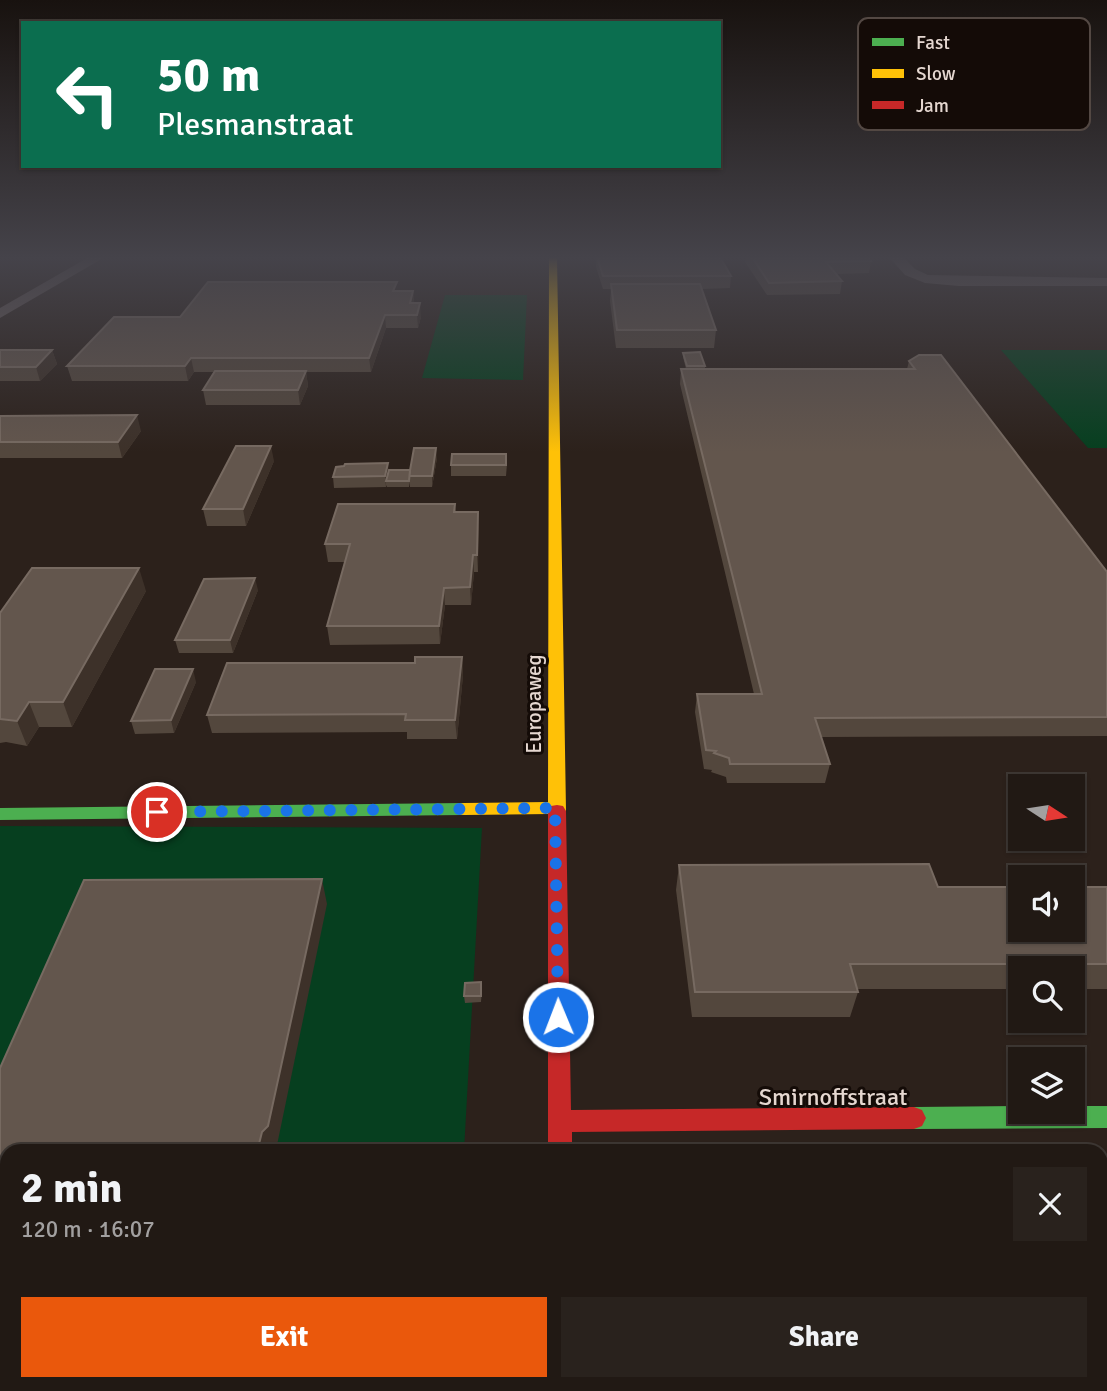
<!DOCTYPE html>
<html lang="en">
<head>
<meta charset="utf-8">
<style>
	:root { --surface:#211914; --page:#29221d; --text:#f1f3f6; --muted:#a2a0a0; --line:#3e3834; --accent:#ea580c }
	body { margin:0; font-family:Signika,sans-serif; background:var(--page); color:var(--text); height:100vh; display:flex; flex-direction:column; font-size:26px; white-space:nowrap }
	* { box-sizing:border-box; margin:0 }
	p { font-size:23px; color:var(--muted) }
	.icon { flex:none; width:38px; height:38px; fill:none; stroke:currentColor; stroke-width:2; stroke-linecap:round; stroke-linejoin:round }
	.map { position:relative; flex:1; overflow:hidden }
	.side { position:absolute; left:0px; top:1144px; width:1108px; height:247px; display:flex; flex-direction:column; background:var(--surface); border-radius:21px 21px 0 0; box-shadow:0 2px 5px #0004,0 0 0 2px var(--line) }
	.side>* { flex:none }
	.hud { position:absolute; left:21px; top:21px; width:700px; height:147px; border-radius:0px; box-shadow:0 2px 5px #0004,0 0 0 2px var(--line); background:#0b6e4f; color:#fff; overflow:hidden }
	.needle { width:46px; rotate:102deg }
	.controls { position:absolute; left:1008px; top:774px; display:grid; gap:14px }
	.controls a { display:grid; place-items:center; width:77px; height:77px; border-radius:0px; background:var(--surface); box-shadow:0 2px 5px #0004,0 0 0 2px var(--line); font-size:35px }
	.pin { position:absolute; display:grid; place-items:center; width:60px; height:60px; color:#fff; margin:-30px; border:4px solid #fff; border-radius:50%; box-shadow:0 2px 7px #0007 }
	.me { position:absolute; width:77px; margin:-38px; rotate:359deg; stroke-linejoin:round; filter:drop-shadow(0 0 5px #0008) }
	.turn { display:flex; align-items:center; gap:24px; height:147px; padding:0 21px; font-size:32px }
	.turn .icon { width:91px; height:91px; stroke-width:2.5 }
	.turn b { display:block; font-size:49px; line-height:60px }
	.round { display:grid; place-items:center; flex:none; width:74px; height:74px; border-radius:0px; background:var(--page) }
	.summary { display:flex; align-items:center; justify-content:space-between; height:119px; padding:0 21px }
	h1 { font-size:42px; font-weight:700; line-height:52px }
	.cta { display:flex; gap:14px; margin-top:auto; padding:14px 21px }
	.cta a { flex:1; height:80px; border-radius:0px; background:var(--accent); color:#fff; font-size:28px; font-weight:700; line-height:80px; text-align:center }
	.cta a+a { background:var(--page); color:var(--text) }
	.map>svg:first-child { display:block }
	.green { fill:#063f1f }
	.lines { fill:none; stroke-linecap:round; stroke-linejoin:round }
	.street { fill:#6a5f5e; fill-rule:evenodd }
	.fast { fill:#4caf50; fill-rule:evenodd }
	.slow { fill:#ffc107; fill-rule:evenodd }
	.jam { fill:#c62828; fill-rule:evenodd }
	.wall { fill:#53473d }
	.shaded-wall { fill:#3d3129 }
	.building { fill:#63564d; stroke:#776a61; stroke-width:2 }
	.route { stroke:#1a73e8; stroke-width:12; stroke-dasharray:0 21.6 }
	.labels { text-anchor:middle; stroke-width:6; stroke-linejoin:round; paint-order:stroke }
	.street-label { font-size:21px; fill:#e5d7d0; stroke:#140b07 }
	.near-street-label { font-size:24px; fill:#e5d7d0; stroke:#140b07 }
	.key { fill:#140b07; stroke:#534843; stroke-width:2 }
	.key-label { font-size:19px; fill:#e5d7d0 }
</style>
</head>
<body>
<div class="map">
<svg width="1107" height="1391" viewBox="0 0 1107 1391">
	<rect width="100%" height="100%" fill="#2c211b"/>
	<g class="green">
		<polygon points="445,295 527,295 523,380 422,378"/>
		<polygon points="1001,350 1107,350 1107,448 1088,448"/>
		<polygon points="0,826 482,828 464,1151 7,1152 7,1384 451,1384 451,1391 0,1391"/>
	</g>
	<g class="lines">
		<g class="street">
			<polygon points="89,257 105,257 0,318 0,308"/>
			<polygon points="889,257 903,257 915,269 928,275 1107,278 1107,286 959,286 925,283 905,275"/>
		</g>
		<g class="fast">
			<polygon points="464,803 470,804 473,809 470,814 464,815 0,820 0,808"/>
			<polygon points="1020,1106 1020,1111 1073,1111 1073,1106 1107,1106 1107,1128 914,1129 906,1126 902,1118 906,1110 914,1107"/>
			<rect x="548" y="1384" width="28" height="7"/>
		</g>
		<polygon class="slow" points="549,257 557,257 566,811 563,816 557,817 550,814 464,815 458,814 455,809 458,804 464,803 548,802"/>
		<polygon class="jam" points="557,805 563,806 566,811 571,1110 914,1107 922,1110 926,1118 922,1126 914,1129 572,1132 572,1152 548,1152 548,811 551,806"/>
	</g>
	<g class="wall">
		<polygon points="596,257 720,257 731,276 730,288 702,289 716,330 714,348 616,348 610,301 611,289 603,289 596,267"/>
		<polygon points="746,257 868,257 871,261 869,273 837,274 842,281 840,294 767,295 745,262"/>
		<polygon points="398,291 413,291 414,303 421,317 418,328 386,328 371,372 306,372 308,386 300,405 206,405 203,390 214,372 194,372 188,381 72,381 67,366 180,317"/>
		<polygon points="0,350 52,350 57,364 40,381 0,381"/>
		<polygon points="683,353 705,366 705,369 907,369 909,361 1107,572 1107,736 821,737 830,764 825,783 727,783 726,777 711,772 712,770 704,769 695,712 697,694 754,694 680,384 681,369 686,369 683,357"/>
		<polygon points="0,416 141,431 122,458 0,458"/>
		<polygon points="437,458 432,487 410,487 410,482 409,487 387,487 387,485 386,487 334,488 333,477 389,471 410,470"/>
		<polygon points="274,461 246,526 207,526 203,509"/>
		<polygon points="507,464 506,476 451,476 451,465"/>
		<polygon points="455,504 456,512 478,512 478,572 474,572 471,605 445,605 440,644 330,645 327,626 345,562 328,562 325,544"/>
		<polygon points="258,590 233,653 179,653 175,640"/>
		<polygon points="146,591 72,727 39,727 27,746 6,742 0,743 0,613"/>
		<polygon points="462,657 463,675 457,739 407,739 407,732 212,733 207,715 415,663"/>
		<polygon points="196,682 174,733 135,734 131,721"/>
		<polygon points="679,865 938,887 1107,887 1107,989 1073,989 1073,968 1020,968 1020,989 857,989 858,992 850,1017 692,1017 676,890"/>
		<polygon points="482,989 481,1002 465,1003 464,996"/>
		<polygon points="747,1384 889,1384 890,1391 748,1391"/>
		<polygon points="948,1384 1074,1384 1077,1391 949,1391"/>
	</g>
	<g class="shaded-wall">
		<polygon points="413,291 414,304 411,317 410,303"/>
		<polygon points="420,303 421,317 418,328 417,315"/>
		<polygon points="385,315 386,328 371,372 369,358"/>
		<polygon points="52,350 57,364 40,381 36,367"/>
		<polygon points="191,358 194,372 188,381 185,366"/>
		<polygon points="306,371 308,386 300,405 298,390"/>
		<polygon points="137,415 141,431 122,458 118,442"/>
		<polygon points="271,446 274,461 246,526 243,509"/>
		<polygon points="436,448 437,458 432,487 432,476"/>
		<polygon points="388,463 389,474 386,481 386,487 385,476"/>
		<polygon points="478,512 479,529 478,572 477,555"/>
		<polygon points="473,555 474,572 471,605 470,587"/>
		<polygon points="139,568 146,591 72,727 63,702"/>
		<polygon points="255,578 258,590 233,653 230,640"/>
		<polygon points="444,588 445,605 440,644 439,626"/>
		<polygon points="462,657 463,675 457,739 455,720"/>
		<polygon points="193,669 196,682 174,733 171,720"/>
		<polygon points="29,702 39,727 27,746 17,721"/>
		<polygon points="322,879 327,904 276,1150 275,1152 257,1152"/>
		<polygon points="110,1384 130,1384 128,1391 108,1391"/>
	</g>
	<g class="building">
		<polygon points="597,257 720,257 731,276 603,276"/>
		<polygon points="752,257 868,257 871,261 826,262 842,281 769,283"/>
		<polygon points="208,282 397,282 393,291 413,291 410,303 420,303 417,315 385,315 369,358 191,358 185,366 67,366 114,317 180,317"/>
		<polygon points="611,284 700,284 716,330 617,330"/>
		<polygon points="0,350 52,350 36,367 0,367"/>
		<polygon points="700,352 705,366 687,366 683,353"/>
		<polygon points="919,355 941,355 1107,572 1107,717 815,718 830,764 730,764 729,758 714,753 716,751 706,750 697,694 762,694 681,369 915,369 909,361"/>
		<polygon points="215,371 306,371 298,390 203,390"/>
		<polygon points="137,415 118,442 0,442 0,416"/>
		<polygon points="236,446 271,446 243,509 203,509"/>
		<polygon points="414,448 436,448 432,476 409,476"/>
		<polygon points="452,454 506,454 506,465 451,465"/>
		<polygon points="388,463 385,476 333,477 336,467 344,466 345,464"/>
		<polygon points="389,470 410,470 409,481 386,481"/>
		<polygon points="338,504 455,504 454,512 478,512 477,555 473,555 470,587 444,588 439,626 327,626 350,544 325,544"/>
		<polygon points="32,568 139,568 63,702 29,702 17,721 0,719 0,613"/>
		<polygon points="255,578 230,640 175,640 204,579"/>
		<polygon points="415,657 462,657 455,720 405,720 406,714 207,715 227,663 415,663"/>
		<polygon points="155,669 193,669 171,720 131,721"/>
		<polygon points="929,864 938,887 1020,887 1020,929 1073,929 1073,887 1107,887 1107,964 850,964 858,992 695,992 679,865"/>
		<polygon points="322,879 268,1126 262,1132 257,1152 7,1152 7,1384 110,1384 108,1391 0,1391 0,1068 84,880"/>
		<polygon points="481,982 481,996 464,996 465,983"/>
		<polygon points="752,1384 889,1384 890,1391 753,1391"/>
		<polygon points="966,1384 1074,1384 1077,1391 968,1391"/>
	</g>
	<linearGradient id="sky" x2="0" y2="1"><stop stop-color="#18120f"/><stop offset="0.57" stop-color="#45434a"/><stop offset="1" stop-color="#45434a" stop-opacity="0"/></linearGradient>
	<rect width="1107" height="452" fill="url(#sky)"/>
	<g class="lines">
		<polyline class="route" points="157,812 555,808 558,1017"/>
	</g>
	<g class="labels">
		<g class="street-label">
			<text transform="translate(534 704) rotate(-90)" y="7">Europaweg</text>
		</g>
		<g class="near-street-label">
			<text x="833" y="1105">Smirnoffstraat</text>
		</g>
	</g>
	<rect x="858" y="18" width="232" height="112" rx="10" class="key"/>
	<rect x="872" y="38" width="32" height="8" fill="#4caf50"/>
	<rect x="872" y="69" width="32" height="9" fill="#ffc107"/>
	<rect x="872" y="101" width="32" height="8" fill="#c62828"/>
	<g class="key-label">
		<text x="916" y="49">Fast</text>
		<text x="916" y="80">Slow</text>
		<text x="916" y="112">Jam</text>
	</g>
</svg>
<div class="controls">
<a><svg class="needle" viewBox="-14 -14 28 28"><path d="M0-13l5 13h-10z" fill="#e53935"/><path d="M0 13l5-13h-10z" fill="#a2a0a0"/></svg></a>
<a><svg class="icon" aria-label="sound" viewBox="0 0 24 24"><path d="M4 9h4l5-4v14l-5-4H4zM17 9q2 3 0 6"/></svg></a>
<a><svg class="icon" aria-label="search" viewBox="0 0 24 24"><circle cx="10" cy="10" r="6"/><path d="M15 15l6 6"/></svg></a>
<a><svg class="icon" aria-label="layers" viewBox="0 0 24 24"><path d="M12 4l9 5-9 5-9-5zM3 14l9 5 9-5"/></svg></a>
</div>
<div class="pin" style="left:157px;top:812px;background:#d93025"><svg class="icon" aria-label="arrive" viewBox="0 0 24 24"><path d="M6 21V4h12l-3 4 3 4H6"/></svg></div>
<svg class="me" style="left:558px;top:1017px" viewBox="-20 -20 40 40"><circle r="17" fill="#1a73e8" stroke="#fff" stroke-width="3"/><path d="M0-11L8 9 0 5-8 9z" fill="#fff"/></svg>
<div class="hud">
<div class="turn"><svg class="icon" aria-label="left" viewBox="0 0 24 24"><path d="M17 20v-9H6M10 6l-5 5 5 5"/></svg><div><b>50 m</b>Plesmanstraat</div></div>
</div>
<section class="side">
<div class="summary"><div><h1>2 min</h1><p>120 m · 16:07</p></div><a class="round"><svg class="icon" aria-label="close" viewBox="0 0 24 24"><path d="M6 6l12 12M18 6L6 18"/></svg></a></div>
<div class="cta"><a>Exit</a><a>Share</a></div>
</section>
</div>
</body>
</html>
